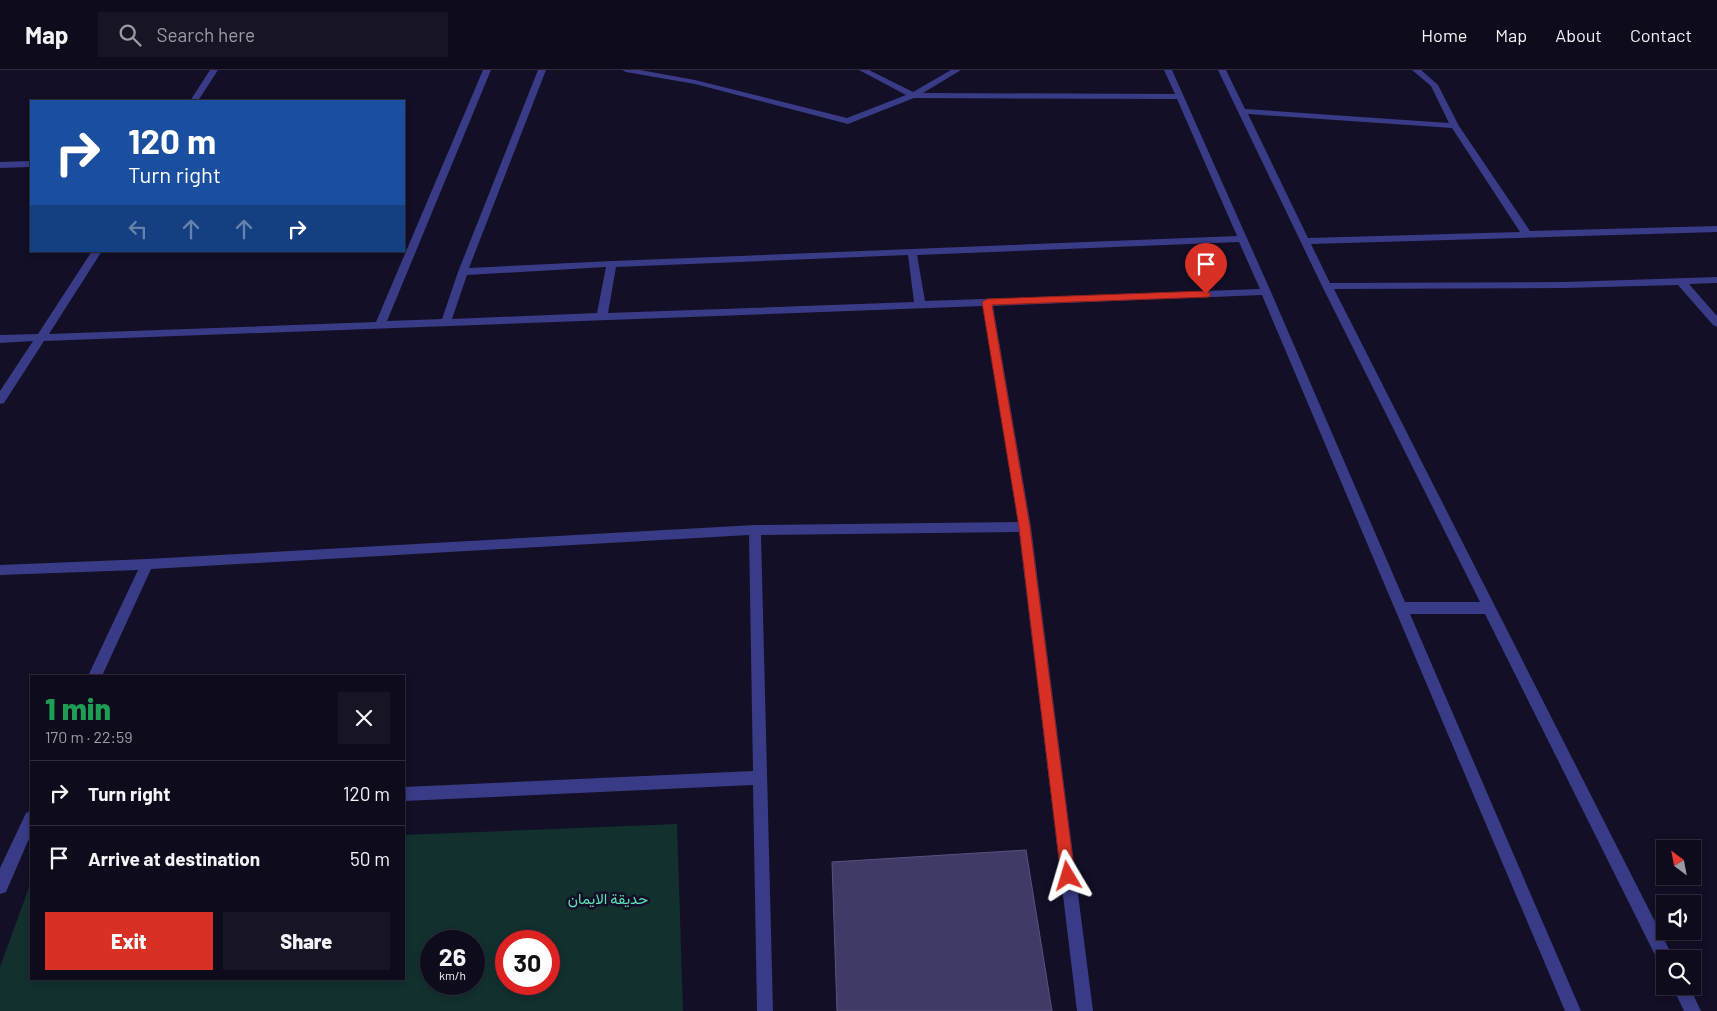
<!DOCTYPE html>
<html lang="en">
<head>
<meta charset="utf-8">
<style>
	:root { --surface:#0e0b1c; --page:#171425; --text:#f1f3f6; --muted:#9b9ba3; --line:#2e2b3b; --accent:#d93025 }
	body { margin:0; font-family:Barlow,Vazirmatn,sans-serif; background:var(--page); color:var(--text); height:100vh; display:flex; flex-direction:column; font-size:19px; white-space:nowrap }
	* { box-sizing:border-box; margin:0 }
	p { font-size:16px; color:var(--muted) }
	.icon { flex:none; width:28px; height:28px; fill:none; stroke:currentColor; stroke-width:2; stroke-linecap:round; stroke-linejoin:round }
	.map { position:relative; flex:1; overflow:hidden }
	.drawer { position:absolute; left:30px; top:605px; width:375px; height:305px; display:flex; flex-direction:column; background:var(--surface); border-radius:0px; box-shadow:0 2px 8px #0003,0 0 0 1px var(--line) }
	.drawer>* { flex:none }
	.guide { position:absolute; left:30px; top:30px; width:375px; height:152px; border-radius:0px; box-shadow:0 2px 8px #0003,0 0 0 1px var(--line); background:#1a4fa0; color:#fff; overflow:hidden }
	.needle { width:32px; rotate:328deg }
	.tools { position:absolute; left:1656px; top:770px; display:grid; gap:10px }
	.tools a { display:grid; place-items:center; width:45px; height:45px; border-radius:0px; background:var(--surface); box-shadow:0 2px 8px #0003,0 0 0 1px var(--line); font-size:25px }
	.speed { position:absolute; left:420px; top:860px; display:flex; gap:10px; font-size:25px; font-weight:700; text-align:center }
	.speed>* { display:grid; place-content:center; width:65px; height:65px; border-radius:50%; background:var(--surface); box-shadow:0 2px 8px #0003,0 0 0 1px var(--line); line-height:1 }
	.speed small { font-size:12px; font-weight:400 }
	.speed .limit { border:8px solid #d22; background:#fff; color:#111 }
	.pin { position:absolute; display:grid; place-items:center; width:42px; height:42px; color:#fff; margin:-51px -21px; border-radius:50% 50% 50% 0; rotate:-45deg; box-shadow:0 0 5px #0007 }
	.pin .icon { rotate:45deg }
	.me { position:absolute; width:55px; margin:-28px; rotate:353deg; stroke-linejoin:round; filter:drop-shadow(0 0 4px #0008) }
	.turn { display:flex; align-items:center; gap:18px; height:105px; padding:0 15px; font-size:22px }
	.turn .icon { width:65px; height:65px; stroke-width:2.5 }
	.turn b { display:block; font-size:35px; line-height:42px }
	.lanes { display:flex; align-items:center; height:48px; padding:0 15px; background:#0003; justify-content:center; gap:25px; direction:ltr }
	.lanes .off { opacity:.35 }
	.round { display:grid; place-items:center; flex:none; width:52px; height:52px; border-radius:0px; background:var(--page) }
	.summary { display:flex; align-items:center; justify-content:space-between; height:85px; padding:0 15px }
	h1 { font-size:30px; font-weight:800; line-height:38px; color:#1e9e55 }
	.primary-button { display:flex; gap:10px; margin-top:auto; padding:10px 15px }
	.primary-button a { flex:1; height:58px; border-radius:0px; background:var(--accent); color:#fff; font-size:20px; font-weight:800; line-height:58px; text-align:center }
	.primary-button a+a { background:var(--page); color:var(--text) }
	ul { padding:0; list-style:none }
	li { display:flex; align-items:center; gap:15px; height:65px; padding:0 15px; border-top:1px solid var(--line) }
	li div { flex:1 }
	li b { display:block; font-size:19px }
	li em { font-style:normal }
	header { display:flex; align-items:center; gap:30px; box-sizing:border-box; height:70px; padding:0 25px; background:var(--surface); border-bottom:1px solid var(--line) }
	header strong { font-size:24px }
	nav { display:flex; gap:28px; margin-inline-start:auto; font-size:18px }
	.search { width:350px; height:45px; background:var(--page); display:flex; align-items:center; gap:12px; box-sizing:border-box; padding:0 18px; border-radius:0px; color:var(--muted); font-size:19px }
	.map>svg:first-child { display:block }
	.green { fill:#12302e; fill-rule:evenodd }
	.building { fill:#403a67; stroke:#58527f }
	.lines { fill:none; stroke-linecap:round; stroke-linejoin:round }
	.minor { fill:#393b86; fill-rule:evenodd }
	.route { fill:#d93025; stroke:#8d1f18 }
	.labels { text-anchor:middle; stroke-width:5; stroke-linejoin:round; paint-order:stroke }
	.near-park-label { font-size:15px; fill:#5ee1b9; stroke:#120f26 }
</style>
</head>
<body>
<header>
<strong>Map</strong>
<div class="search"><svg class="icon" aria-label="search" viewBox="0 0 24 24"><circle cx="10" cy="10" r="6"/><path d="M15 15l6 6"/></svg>Search here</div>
<nav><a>Home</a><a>Map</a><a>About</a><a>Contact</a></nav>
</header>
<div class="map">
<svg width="1717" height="941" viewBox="0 0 1717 941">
	<rect width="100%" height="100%" fill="#120f26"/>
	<path class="green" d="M 677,754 L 683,941 L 0,941 L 0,897 L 31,812 L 31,909 L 404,909 L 404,765 ZM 431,871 L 474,871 L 474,914 L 431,914 ZM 506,871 L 549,871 L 549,914 L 506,914 Z"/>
	<polygon class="building" points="1026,780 1052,941 837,941 832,792"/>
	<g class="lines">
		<g class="minor">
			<polygon points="210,0 218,0 198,31 190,31"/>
			<path d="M 483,0 L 491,0 L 387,251 L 442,249 L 458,202 L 538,0 L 546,0 L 469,198 L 612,191 L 1237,166 L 1177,29 L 914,28 L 848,54 L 695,14 L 626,2 L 622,0 L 640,0 L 695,10 L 847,48 L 906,25 L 859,0 L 869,0 L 913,22 L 951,0 L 961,0 L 923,23 L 1175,24 L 1164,0 L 1172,0 L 1271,222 L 1405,532 L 1480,532 L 1322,216 L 1218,0 L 1226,0 L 1245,39 L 1449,53 L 1431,16 L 1412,0 L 1421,0 L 1438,15 L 1459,56 L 1530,161 L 1717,156 L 1717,162 L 1311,174 L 1330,213 L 1565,212 L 1717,207 L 1717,213 L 1689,214 L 1717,246 L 1717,257 L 1713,255 L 1678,215 L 1565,218 L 1334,219 L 1674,889 L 1665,889 L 1665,897 L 1660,895 L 1485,544 L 1410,544 L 1581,941 L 1565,941 L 1262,225 L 993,236 L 1031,457 L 1093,941 L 1077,941 L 1019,462 L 761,465 L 773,941 L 757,941 L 753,715 L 404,731 L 404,717 L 753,701 L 749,465 L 151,499 L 102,606 L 88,606 L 138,500 L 0,505 L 0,495 L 147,489 L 755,455 L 1018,452 L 983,236 L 44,271 L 4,333 L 0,334 L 0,321 L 33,271 L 0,273 L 0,265 L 38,264 L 92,181 L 102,181 L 49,264 L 376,252 ZM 1248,44 L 1452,58 L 1520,162 L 1308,168 ZM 1239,172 L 1260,219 L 925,231 L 917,185 ZM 908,185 L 914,232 L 608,243 L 616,197 ZM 606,197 L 597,243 L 452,249 L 467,205 Z"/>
			<polygon points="31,91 31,97 0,98 0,92"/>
			<polygon points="31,741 31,764 6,822 0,824 0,798 26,743"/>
			<polygon points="1672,916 1689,916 1701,941 1684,941"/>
		</g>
	</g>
	<polygon class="route" points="1206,221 1211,224 1209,227 992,235 1030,457 1075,806 1073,811 1068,813 1063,811 1061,806 1019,457 982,232 987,229"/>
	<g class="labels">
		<g class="near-park-label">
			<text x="608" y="834">حديقة الايمان</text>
		</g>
	</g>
</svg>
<div class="tools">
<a><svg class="needle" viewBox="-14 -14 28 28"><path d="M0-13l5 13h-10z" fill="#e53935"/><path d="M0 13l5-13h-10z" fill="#9b9ba3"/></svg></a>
<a><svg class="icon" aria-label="sound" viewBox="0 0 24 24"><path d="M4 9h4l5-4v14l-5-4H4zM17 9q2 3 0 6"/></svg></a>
<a><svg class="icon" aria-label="search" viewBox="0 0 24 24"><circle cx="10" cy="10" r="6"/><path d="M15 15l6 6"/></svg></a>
</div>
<div class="speed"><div>26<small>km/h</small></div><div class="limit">30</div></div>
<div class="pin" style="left:1206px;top:224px;background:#d93025"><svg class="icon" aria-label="arrive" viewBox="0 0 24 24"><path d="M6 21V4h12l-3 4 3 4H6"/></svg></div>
<svg class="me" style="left:1068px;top:806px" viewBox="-20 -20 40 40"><path d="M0-17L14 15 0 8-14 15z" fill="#d93025" stroke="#fff" stroke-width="4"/></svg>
<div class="guide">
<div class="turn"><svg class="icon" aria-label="right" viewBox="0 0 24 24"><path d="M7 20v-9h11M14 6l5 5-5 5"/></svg><div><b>120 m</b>Turn right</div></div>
<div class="lanes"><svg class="icon off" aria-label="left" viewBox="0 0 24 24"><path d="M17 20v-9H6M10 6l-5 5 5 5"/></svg><svg class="icon off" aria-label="ahead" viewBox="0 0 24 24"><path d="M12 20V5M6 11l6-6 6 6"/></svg><svg class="icon off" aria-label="ahead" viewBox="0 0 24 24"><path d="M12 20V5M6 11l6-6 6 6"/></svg><svg class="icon" aria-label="right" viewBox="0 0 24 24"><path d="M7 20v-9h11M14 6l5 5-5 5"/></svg></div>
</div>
<section class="drawer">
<div class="summary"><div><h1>1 min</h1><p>170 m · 22:59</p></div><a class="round"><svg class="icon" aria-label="close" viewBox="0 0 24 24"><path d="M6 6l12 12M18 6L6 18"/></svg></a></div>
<ul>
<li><svg class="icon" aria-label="right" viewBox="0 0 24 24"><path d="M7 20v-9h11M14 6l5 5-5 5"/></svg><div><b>Turn right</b></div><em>120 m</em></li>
<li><svg class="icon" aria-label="arrive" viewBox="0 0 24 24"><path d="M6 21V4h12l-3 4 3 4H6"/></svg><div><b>Arrive at destination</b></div><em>50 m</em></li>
</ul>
<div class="primary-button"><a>Exit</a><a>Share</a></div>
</section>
</div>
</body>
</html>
